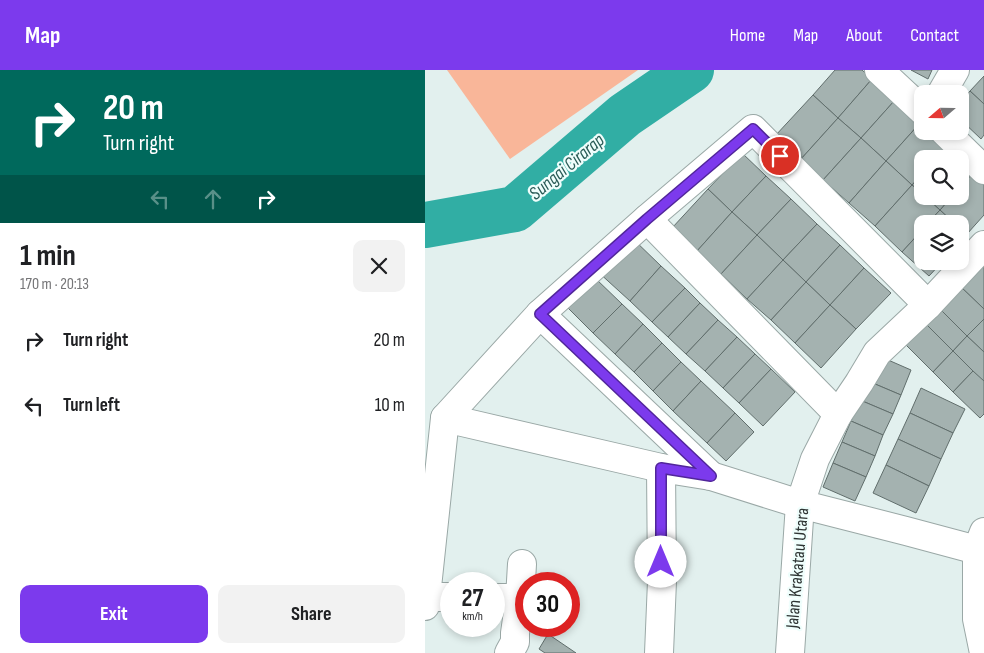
<!DOCTYPE html>
<html lang="en">
<head>
<meta charset="utf-8">
<style>
	:root { --surface:#fff; --page:#f2f2f2; --text:#202124; --muted:#757577; --accent:#7c3aed }
	body { margin:0; font-family:"Sofia Sans Condensed",sans-serif; background:var(--page); color:var(--text); height:100vh; display:flex; flex-direction:column; font-size:19px; white-space:nowrap }
	* { box-sizing:border-box; margin:0 }
	p { font-size:16px; color:var(--muted) }
	.icon { flex:none; width:28px; height:28px; fill:none; stroke:currentColor; stroke-width:2; stroke-linecap:round; stroke-linejoin:round }
	.map { position:relative; flex:1; overflow:hidden }
	.side { display:flex; flex-direction:column; background:var(--surface); width:425px }
	.side>* { flex:none }
	.guide { background:#00695c; color:#fff; overflow:hidden }
	.needle { width:32px; rotate:250deg }
	.fabs { position:absolute; left:489px; top:15px; display:grid; gap:10px }
	.fabs a { display:grid; place-items:center; width:55px; height:55px; border-radius:10px; background:var(--surface); box-shadow:0 2px 8px #0003; font-size:25px }
	.speed { position:absolute; left:15px; top:502px; display:flex; gap:10px; font-size:25px; font-weight:700; text-align:center }
	.speed>* { display:grid; place-content:center; width:65px; height:65px; border-radius:50%; background:var(--surface); box-shadow:0 2px 8px #0003; line-height:1 }
	.speed small { font-size:12px; font-weight:400 }
	.speed .limit { border:8px solid #d22; background:#fff; color:#111 }
	.pin { position:absolute; display:grid; place-items:center; width:42px; height:42px; color:#fff; margin:-21px; border:2px solid #fff; border-radius:50%; box-shadow:0 1px 5px #0007 }
	.me { position:absolute; width:55px; margin:-28px; rotate:0deg; stroke-linejoin:round; filter:drop-shadow(0 0 4px #0008) }
	.turn { display:flex; align-items:center; gap:18px; height:105px; padding:0 20px; font-size:22px }
	.turn .icon { width:65px; height:65px; stroke-width:2.5 }
	.turn b { display:block; font-size:35px; line-height:42px }
	.lanes { display:flex; align-items:center; height:48px; padding:0 20px; background:#0003; justify-content:center; gap:25px; direction:ltr }
	.lanes .off { opacity:.35 }
	.round { display:grid; place-items:center; flex:none; width:52px; height:52px; border-radius:10px; background:var(--page) }
	.headline { display:flex; align-items:center; justify-content:space-between; height:85px; padding:0 20px }
	h1 { font-size:30px; font-weight:700; line-height:38px }
	.primary-button { display:flex; gap:10px; margin-top:auto; padding:10px 20px }
	.primary-button a { flex:1; height:58px; border-radius:10px; background:var(--accent); color:#fff; font-size:20px; font-weight:700; line-height:58px; text-align:center }
	.primary-button a+a { background:var(--page); color:var(--text) }
	ul { padding:0; list-style:none }
	li { display:flex; align-items:center; gap:15px; height:65px; padding:0 20px }
	li div { flex:1 }
	li b { display:block; font-size:19px }
	li em { font-style:normal }
	header { display:flex; align-items:center; gap:30px; box-sizing:border-box; height:70px; padding:0 25px; background:var(--accent); color:#fff }
	header strong { font-size:24px }
	nav { display:flex; gap:28px; margin-inline-start:auto; font-size:18px }
	main { display:flex; flex:1; min-height:0 }
	.map>svg:first-child { display:block }
	.green { fill:#f9b699 }
	.lines { fill:none; stroke-linecap:round; stroke-linejoin:round }
	.river { stroke:#31aea4; stroke-width:46 }
	.building { fill:#a4b2b0; stroke:#616e6c }
	.minor-casing { stroke:#9aa8a6; stroke-width:30 }
	.tertiary-casing { stroke:#9aa8a6; stroke-width:30 }
	.minor { stroke:#fff; stroke-width:28 }
	.tertiary { stroke:#fff; stroke-width:28 }
	.route-casing { stroke:#51269a; stroke-width:12 }
	.route { stroke:#7c3aed; stroke-width:9 }
	.labels { text-anchor:middle; stroke-width:4.5; stroke-linejoin:round; paint-order:stroke }
	.street-label { font-size:18px; fill:#2e3433; stroke:#effefc }
	.water-label { font-size:19px; font-style:italic; fill:#2a5c57; stroke:#effefc }
</style>
</head>
<body>
<header>
<strong>Map</strong>
<nav><a>Home</a><a>Map</a><a>About</a><a>Contact</a></nav>
</header>
<main>
<section class="side">
<div class="guide">
<div class="turn"><svg class="icon" aria-label="right" viewBox="0 0 24 24"><path d="M7 20v-9h11M14 6l5 5-5 5"/></svg><div><b>20 m</b>Turn right</div></div>
<div class="lanes"><svg class="icon off" aria-label="left" viewBox="0 0 24 24"><path d="M17 20v-9H6M10 6l-5 5 5 5"/></svg><svg class="icon off" aria-label="ahead" viewBox="0 0 24 24"><path d="M12 20V5M6 11l6-6 6 6"/></svg><svg class="icon" aria-label="right" viewBox="0 0 24 24"><path d="M7 20v-9h11M14 6l5 5-5 5"/></svg></div>
</div>
<div class="headline"><div><h1>1 min</h1><p>170 m · 20:13</p></div><a class="round"><svg class="icon" aria-label="close" viewBox="0 0 24 24"><path d="M6 6l12 12M18 6L6 18"/></svg></a></div>
<ul>
<li><svg class="icon" aria-label="right" viewBox="0 0 24 24"><path d="M7 20v-9h11M14 6l5 5-5 5"/></svg><div><b>Turn right</b></div><em>20 m</em></li>
<li><svg class="icon" aria-label="left" viewBox="0 0 24 24"><path d="M17 20v-9H6M10 6l-5 5 5 5"/></svg><div><b>Turn left</b></div><em>10 m</em></li>
</ul>
<div class="primary-button"><a>Exit</a><a>Share</a></div>
</section>
<div class="map">
<svg width="559" height="583" viewBox="0 0 559 583">
	<rect width="100%" height="100%" fill="#e2f0ee"/>
	<polygon class="green" points="22,0 213,0 85,89"/>
	<g class="lines">
		<polyline class="river" points="0,155 90,139 200,45 266,0"/>
	</g>
	<g class="building">
		<polygon points="410,0 437,0 447,9 413,48 388,25"/>
		<polygon points="486,0 507,0 503,9"/>
		<polygon points="559,6 559,34 545,21"/>
		<polygon points="447,9 470,30 436,68 413,48"/>
		<polygon points="545,21 559,34 559,65 556,69 535,49 535,32"/>
		<polygon points="388,25 413,48 376,89 350,66"/>
		<polygon points="470,30 495,53 461,91 436,68"/>
		<polygon points="413,48 436,68 398,110 376,89"/>
		<polygon points="495,53 498,55 498,61 505,61 521,76 510,89 498,89 498,103 487,115 461,91"/>
		<polygon points="436,68 461,91 424,133 398,110"/>
		<polygon points="521,76 549,102 535,117 535,89 510,89"/>
		<polygon points="317,83 341,106 307,142 283,119"/>
		<polygon points="461,91 487,115 450,156 424,133"/>
		<polygon points="549,102 559,111 559,145 542,164 535,158 535,154 530,154 515,140 527,126 535,126 535,117"/>
		<polygon points="498,103 498,124 487,115"/>
		<polygon points="341,106 366,129 332,165 307,142"/>
		<polygon points="487,115 498,124 498,126 500,126 515,140 502,154 498,154 498,159 477,182 450,156"/>
		<polygon points="283,119 307,142 272,181 247,158"/>
		<polygon points="500,126 527,126 515,140"/>
		<polygon points="366,129 392,154 358,190 332,165"/>
		<polygon points="515,140 530,154 502,154"/>
		<polygon points="307,142 332,165 296,204 272,181"/>
		<polygon points="392,154 415,175 381,212 358,190"/>
		<polygon points="535,158 542,164 535,172"/>
		<polygon points="498,159 498,191 518,191 504,206 477,182"/>
		<polygon points="332,165 358,190 322,229 296,204"/>
		<polygon points="205,166 236,196 205,231 172,201"/>
		<polygon points="415,175 439,198 405,235 381,212"/>
		<polygon points="358,190 381,212 346,250 322,229"/>
		<polygon points="559,193 559,239 536,217"/>
		<polygon points="236,196 260,218 227,252 205,231"/>
		<polygon points="439,198 466,223 431,259 405,235"/>
		<polygon points="170,208 197,234 168,263 142,237"/>
		<polygon points="381,212 405,235 370,273 346,250"/>
		<polygon points="536,217 559,239 559,249 542,266 515,239"/>
		<polygon points="260,218 275,233 243,267 227,252"/>
		<polygon points="275,233 293,250 261,284 243,267"/>
		<polygon points="197,234 218,254 190,284 168,263"/>
		<polygon points="405,235 431,259 396,298 370,273"/>
		<polygon points="515,239 542,266 528,281 500,253"/>
		<polygon points="559,249 559,282 542,266"/>
		<polygon points="293,250 312,267 280,301 261,284"/>
		<polygon points="500,253 528,281 508,302 480,274"/>
		<polygon points="218,254 237,273 209,302 190,284"/>
		<polygon points="542,266 559,282 559,312 528,281"/>
		<polygon points="312,267 330,284 298,318 280,301"/>
		<polygon points="237,273 256,292 228,321 209,302"/>
		<polygon points="528,281 548,301 528,322 508,302"/>
		<polygon points="330,284 346,299 314,333 298,318"/>
		<polygon points="454,286 486,300 476,325 443,311"/>
		<polygon points="256,292 276,311 248,341 228,321"/>
		<polygon points="346,299 370,322 338,356 314,333"/>
		<polygon points="548,301 559,311 559,344 555,348 528,322"/>
		<polygon points="276,311 310,343 282,373 248,341"/>
		<polygon points="443,311 476,325 468,344 435,330"/>
		<polygon points="496,318 540,339 528,363 485,343"/>
		<polygon points="435,330 468,344 458,365 426,351"/>
		<polygon points="310,343 329,362 301,391 282,373"/>
		<polygon points="485,343 528,363 516,389 473,369"/>
		<polygon points="426,351 458,365 450,386 417,372"/>
		<polygon points="473,369 516,389 504,416 461,395"/>
		<polygon points="417,372 450,386 441,407 408,393"/>
		<polygon points="408,393 441,407 430,431 398,417"/>
		<polygon points="461,395 504,416 491,443 448,423"/>
		<polygon points="123,564 151,583 120,583 114,579"/>
	</g>
	<g class="lines">
		<g class="minor-casing">
			<g id="minor">
				<polyline points="454,0 498,41"/>
				<polyline points="516,24 530,0"/>
				<polyline points="519,61 559,100"/>
				<polyline points="222,149 413,344"/>
				<polyline points="115,244 286,406"/>
				<polyline points="20,348 236,398 286,406 375,434 481,461 552,480"/>
				<polyline points="1,527 26,527"/>
				<polyline points="69,528 95,528"/>
				<polyline points="0,536 20,348 115,244 222,149 328,59 503,235"/>
				<polyline points="84,583 90,572 90,563 95,528 97,494"/>
				<polyline points="234,583 237,511 236,398"/>
				<polyline points="365,583 375,434 390,389 413,344 434,313 452,283 503,235 559,175"/>
			</g>
		</g>
		<g class="tertiary-casing">
			<polyline id="tertiary" points="559,583 552,549 552,480 559,462"/>
		</g>
		<use href="#minor" class="minor"/>
		<use href="#tertiary" class="tertiary"/>
	</g>
	<g class="lines">
		<g class="route-casing">
			<polyline id="route" points="236,492 236,398 286,406 115,244 222,149 328,59 355,86"/>
		</g>
		<use href="#route" class="route"/>
	</g>
	<g class="labels">
		<g class="street-label">
			<text transform="translate(372 498) rotate(-85)" y="6">Jalan Krakatau Utara</text>
		</g>
		<g class="water-label">
			<text transform="translate(141 96) rotate(-40)" y="7">Sungai Cirarap</text>
		</g>
	</g>
</svg>
<div class="fabs">
<a><svg class="needle" viewBox="-14 -14 28 28"><path d="M0-13l5 13h-10z" fill="#e53935"/><path d="M0 13l5-13h-10z" fill="#757577"/></svg></a>
<a><svg class="icon" aria-label="search" viewBox="0 0 24 24"><circle cx="10" cy="10" r="6"/><path d="M15 15l6 6"/></svg></a>
<a><svg class="icon" aria-label="layers" viewBox="0 0 24 24"><path d="M12 4l9 5-9 5-9-5zM3 14l9 5 9-5"/></svg></a>
</div>
<div class="speed"><div>27<small>km/h</small></div><div class="limit">30</div></div>
<div class="pin" style="left:355px;top:86px;background:#d93025"><svg class="icon" aria-label="arrive" viewBox="0 0 24 24"><path d="M6 21V4h12l-3 4 3 4H6"/></svg></div>
<svg class="me" style="left:236px;top:492px" viewBox="-20 -20 40 40"><circle r="19" fill="#fff"/><path d="M0-13L10 11 0 6-10 11z" fill="#7c3aed"/></svg>
</div>
</main>
</body>
</html>
